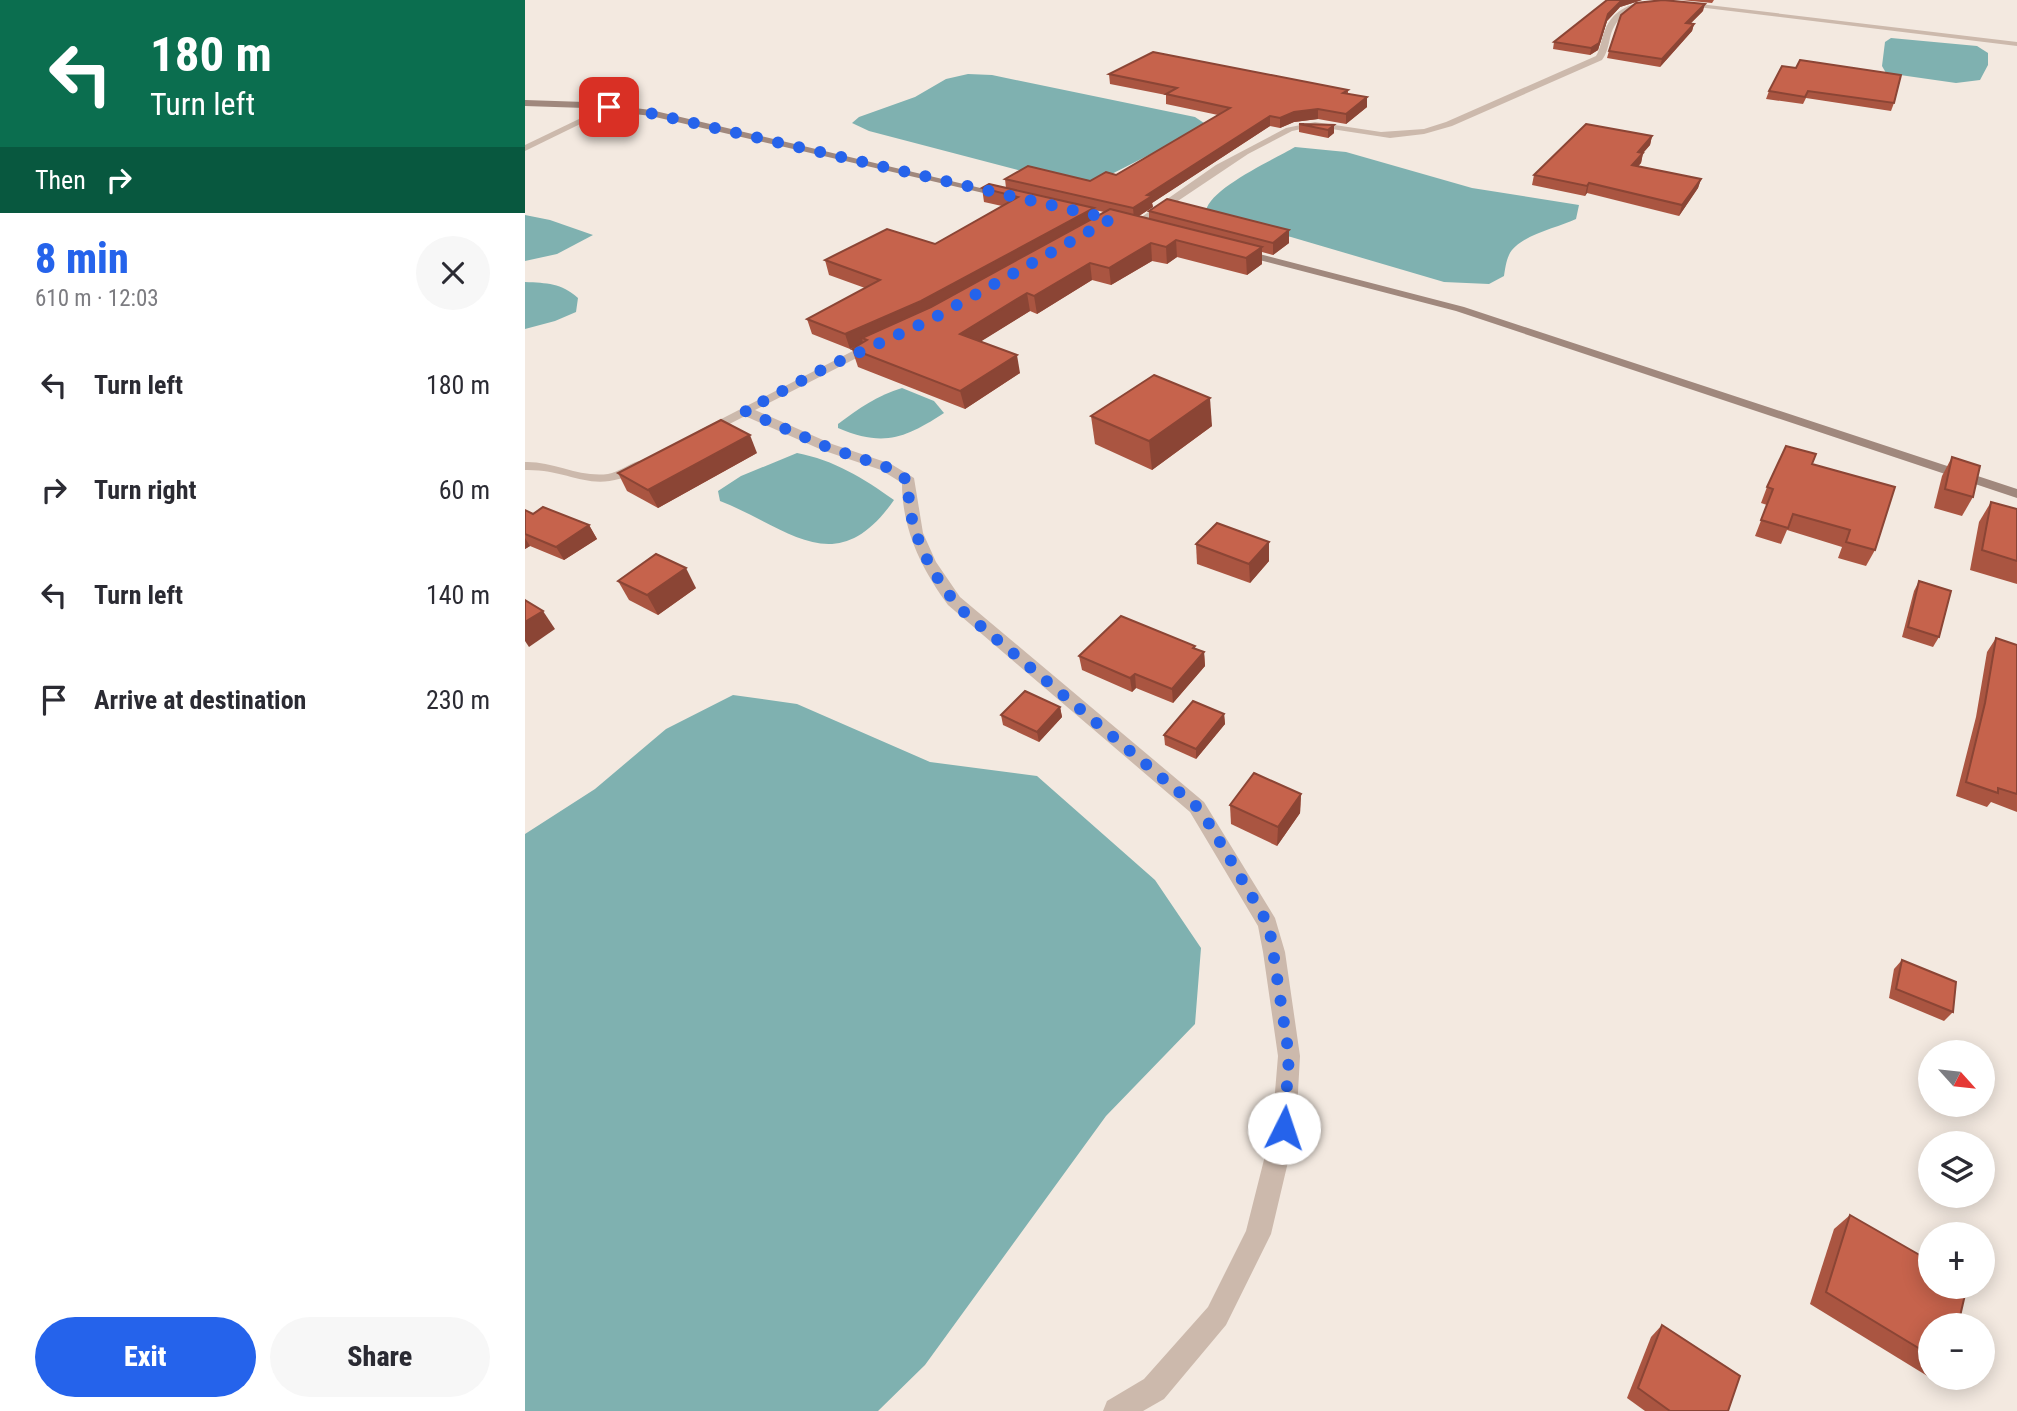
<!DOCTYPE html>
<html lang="en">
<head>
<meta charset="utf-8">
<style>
	:root { --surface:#fff; --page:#f7f7f7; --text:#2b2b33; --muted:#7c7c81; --accent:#2563eb }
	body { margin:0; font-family:"Roboto Condensed",sans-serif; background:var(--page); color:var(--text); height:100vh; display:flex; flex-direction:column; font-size:26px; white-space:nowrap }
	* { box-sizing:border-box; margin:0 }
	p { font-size:23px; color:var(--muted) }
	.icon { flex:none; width:38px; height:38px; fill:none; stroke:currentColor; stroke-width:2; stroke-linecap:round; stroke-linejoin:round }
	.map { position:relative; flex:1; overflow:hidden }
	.side { display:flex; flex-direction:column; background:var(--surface); width:525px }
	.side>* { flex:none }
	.banner { background:#0b6e4f; color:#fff; overflow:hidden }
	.needle { width:46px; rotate:117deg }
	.fabs { position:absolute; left:1393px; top:1040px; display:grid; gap:14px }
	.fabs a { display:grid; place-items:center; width:77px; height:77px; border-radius:50%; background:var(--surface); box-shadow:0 4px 18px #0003; font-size:35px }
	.pin { position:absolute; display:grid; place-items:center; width:60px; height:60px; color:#fff; margin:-30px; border-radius:14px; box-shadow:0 4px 10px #0006 }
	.me { position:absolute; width:77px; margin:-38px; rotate:4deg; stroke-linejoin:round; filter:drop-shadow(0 0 5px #0008) }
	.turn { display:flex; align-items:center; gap:24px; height:147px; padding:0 35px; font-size:32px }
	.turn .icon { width:91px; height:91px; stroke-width:2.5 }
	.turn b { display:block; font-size:49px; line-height:60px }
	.then { display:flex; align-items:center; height:66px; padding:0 35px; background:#0003; gap:14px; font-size:26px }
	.round { display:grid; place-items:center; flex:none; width:74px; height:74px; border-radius:37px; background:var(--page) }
	.headline { display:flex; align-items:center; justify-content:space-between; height:119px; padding:0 35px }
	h1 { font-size:42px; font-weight:800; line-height:52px; color:var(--accent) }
	.cta { display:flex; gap:14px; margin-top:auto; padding:14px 35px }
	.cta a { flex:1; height:80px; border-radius:42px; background:var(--accent); color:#fff; font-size:28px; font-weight:800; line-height:80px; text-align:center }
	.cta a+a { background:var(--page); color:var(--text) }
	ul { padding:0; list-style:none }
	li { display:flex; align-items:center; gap:21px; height:105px; padding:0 35px }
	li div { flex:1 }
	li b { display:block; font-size:26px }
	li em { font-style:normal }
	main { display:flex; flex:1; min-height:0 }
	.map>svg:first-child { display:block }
	.water { fill:#7fb1b0 }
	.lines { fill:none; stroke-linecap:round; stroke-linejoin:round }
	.street { fill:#ccb9ac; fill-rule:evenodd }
	.secondary { fill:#a0887d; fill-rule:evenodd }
	.wall { fill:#aa5541; fill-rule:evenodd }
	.shaded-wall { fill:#8b4535 }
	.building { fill:#c6634c; stroke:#8b4535; stroke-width:2 }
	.route { stroke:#2563eb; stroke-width:12; stroke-dasharray:0 21.6 }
</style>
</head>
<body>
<main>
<section class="side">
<div class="banner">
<div class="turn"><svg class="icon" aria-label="left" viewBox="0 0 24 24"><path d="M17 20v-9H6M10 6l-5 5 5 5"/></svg><div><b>180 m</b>Turn left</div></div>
<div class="then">Then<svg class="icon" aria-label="right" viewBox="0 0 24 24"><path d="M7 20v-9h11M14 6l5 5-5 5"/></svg></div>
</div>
<div class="headline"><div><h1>8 min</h1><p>610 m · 12:03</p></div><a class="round"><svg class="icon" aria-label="close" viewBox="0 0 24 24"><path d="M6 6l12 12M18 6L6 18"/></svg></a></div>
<ul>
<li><svg class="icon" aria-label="left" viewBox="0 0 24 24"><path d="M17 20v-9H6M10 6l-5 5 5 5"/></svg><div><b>Turn left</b></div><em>180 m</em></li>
<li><svg class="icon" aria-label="right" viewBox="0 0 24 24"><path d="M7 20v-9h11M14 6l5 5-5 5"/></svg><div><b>Turn right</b></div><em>60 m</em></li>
<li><svg class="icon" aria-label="left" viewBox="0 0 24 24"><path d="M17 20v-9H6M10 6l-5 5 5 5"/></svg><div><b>Turn left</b></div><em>140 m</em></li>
<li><svg class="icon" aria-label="arrive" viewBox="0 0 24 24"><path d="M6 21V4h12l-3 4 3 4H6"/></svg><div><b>Arrive at destination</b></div><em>230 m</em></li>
</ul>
<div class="cta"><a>Exit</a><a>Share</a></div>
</section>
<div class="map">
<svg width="1492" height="1411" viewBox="0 0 1492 1411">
	<rect width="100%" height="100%" fill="#f3e9e0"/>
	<g class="water">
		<polygon points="1366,38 1452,46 1463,53 1463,65 1455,80 1431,83 1361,73 1357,66 1360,42"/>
		<polygon points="443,74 467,75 670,117 679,123 671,131 567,184 527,179 344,131 327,123 334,117 390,97 421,79"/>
		<path d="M 770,147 L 821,152 L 947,188 L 1054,205 L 1051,219 C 1033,228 993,235 984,255 C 981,261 980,270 979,276 L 964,284 L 919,282 L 766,237 L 691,220 L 681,211 C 685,188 750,159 770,147 Z"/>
		<polygon points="0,215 25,220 68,235 32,254 0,261"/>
		<path d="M 0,282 C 22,283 36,283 53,298 L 51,312 L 30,321 L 0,329 Z"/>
		<path d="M 377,388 L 409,401 L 419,413 C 379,439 358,447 313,428 L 313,424 C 333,409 353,395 377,388 Z"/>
		<path d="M 272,453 C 309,460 338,478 369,500 C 311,583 264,528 195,501 L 193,491 L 216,476 Z"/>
		<polygon points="208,695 272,704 405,762 512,776 630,880 676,948 670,1024 581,1116 400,1365 353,1411 0,1411 0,834 70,789 141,729"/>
	</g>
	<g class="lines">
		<g class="street">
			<path d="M 1130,1 L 1132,4 C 1109,8 1091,13 1085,38 C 1083,47 1082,53 1077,60 L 927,126 L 899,134 L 865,138 L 800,128 L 781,128 L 767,131 L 723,154 L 614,227 L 605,225 L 691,165 L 761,128 L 790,122 L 856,132 L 899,129 L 921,122 L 1071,56 C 1076,48 1076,39 1080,30 C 1089,8 1108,2 1130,1 Z"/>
			<polygon points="1158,2 1492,42 1492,46 1156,5"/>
			<polygon points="81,106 88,108 0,151 0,145"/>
			<path d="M 351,339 L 355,340 L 355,346 L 230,410 L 307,444 L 366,464 L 389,478 L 398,533 L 411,562 L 435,597 L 679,802 L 750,918 L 760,952 L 775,1056 L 771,1128 L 746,1234 L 701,1325 L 639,1399 L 618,1411 L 578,1411 L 582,1401 L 619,1379 L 683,1307 L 721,1231 L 747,1128 L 753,1056 L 738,952 L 733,926 L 665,812 L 423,605 C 396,568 377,529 377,483 L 356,470 L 297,450 L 220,416 L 185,434 L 175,434 L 173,431 Z"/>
			<path d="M 114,461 L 119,462 L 119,468 C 67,498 50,469 0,470 L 0,462 C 28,461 55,478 83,474 C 94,472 103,464 114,461 Z"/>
		</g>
		<g class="secondary">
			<polygon points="0,100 60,102 126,110 485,195 480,198 126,116 60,108 0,106"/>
			<polygon points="715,249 939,307 1492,489 1492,498 931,311 711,254 711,250"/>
		</g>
	</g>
	<g class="wall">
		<polygon points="1082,0 1117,0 1095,7 1082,21 1073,50 1065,55 1028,49 1029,42"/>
		<polygon points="1156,0 1189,0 1187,3"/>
		<polygon points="1178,11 1166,23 1169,24 1167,31 1135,67 1082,58 1084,51"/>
		<polygon points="1257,66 1369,103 1366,111 1281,98 1278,104 1241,99 1244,91"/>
		<path d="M 584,74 L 823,90 L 823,94 L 842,97 L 842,107 L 821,124 L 793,119 L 769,122 L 755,128 L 745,126 L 627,203 L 628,207 L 614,216 L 624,219 L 624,211 L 764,230 L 764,243 L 748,255 L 737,252 L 737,264 L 722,275 L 652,257 L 642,264 L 627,261 L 586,285 L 567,280 L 512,314 L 505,311 L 456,341 L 495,373 L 440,409 L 333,367 L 327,349 L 331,346 L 325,349 L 287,334 L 282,319 L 340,288 L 304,275 L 300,260 L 410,244 L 477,206 L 459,202 L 457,188 L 481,188 L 480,179 L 565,181 L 591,175 L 693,115 L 641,104 L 641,95 L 585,84 ZM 569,210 L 579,212 L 570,217 Z"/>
		<polygon points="774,124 809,125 809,133 803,138 774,132"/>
		<polygon points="1127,136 1125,145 1118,153 1116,163 1113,166 1176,179 1173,188 1154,216 1062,193 1060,196 1007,185 1009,175"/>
		<polygon points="566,416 687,426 627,470 570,444"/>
		<polygon points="232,453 133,508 102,491 93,473"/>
		<polygon points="1427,457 1448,497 1437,516 1409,508 1417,476"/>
		<polygon points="1287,464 1350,550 1341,566 1313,558 1317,547 1262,530 1256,544 1230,536 1242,505 1236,503 1242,487"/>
		<polygon points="1466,502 1492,509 1492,584 1445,570 1454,522"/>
		<polygon points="0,510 8,514 64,525 72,539 39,560 5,546 0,549"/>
		<polygon points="744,542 744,561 725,583 672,564 671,544"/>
		<polygon points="93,581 171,588 133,615 104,600"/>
		<polygon points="1394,581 1414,637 1408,647 1377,637 1389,591"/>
		<polygon points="1471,638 1492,645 1492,812 1466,802 1462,807 1431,796 1451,717 1462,652"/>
		<polygon points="670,646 670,649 679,652 680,666 648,703 611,688 607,692 557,670 554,656"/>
		<polygon points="535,707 537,717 514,742 478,725 476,715"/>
		<polygon points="699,714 700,724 671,759 640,745 639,735"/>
		<polygon points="776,794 775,813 752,846 706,824 705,805"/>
		<polygon points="1377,960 1428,1012 1419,1021 1364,998 1369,969"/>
		<polygon points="1325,1215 1405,1325 1405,1377 1404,1377 1285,1304 1309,1229"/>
		<polygon points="1137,1325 1203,1411 1120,1411 1102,1398 1126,1337"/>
	</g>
	<g class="shaded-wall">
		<polygon points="1096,0 1117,0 1095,7 1082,21 1073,50 1065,55 1066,48 1083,14"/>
		<polygon points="1180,4 1178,11 1159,30 1161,23"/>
		<polygon points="1169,24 1167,31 1135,67 1137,59"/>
		<polygon points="842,97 842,107 821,124 821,114"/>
		<polygon points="793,109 793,119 769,122 755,128 755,118 769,112"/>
		<polygon points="745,116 745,126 627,203 628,207 609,219 608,208 622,195"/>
		<polygon points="809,125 809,133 803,138 803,130"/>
		<polygon points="1127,136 1125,145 1118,153 1116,163 1105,175 1107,165 1113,152"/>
		<polygon points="1176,179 1173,188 1154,216 1157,205"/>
		<polygon points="1064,183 1062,193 1060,196 1062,186"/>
		<polygon points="569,208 570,222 342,340 337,338 338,343 325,349 320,334"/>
		<polygon points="764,230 764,243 748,255 748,243"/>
		<polygon points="651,240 652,257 642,264 641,247"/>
		<polygon points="626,243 627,261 586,285 584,268"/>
		<polygon points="737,247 737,264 722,275 721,258"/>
		<polygon points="565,263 567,280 512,314 509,296"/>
		<polygon points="502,293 505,311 439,352 435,334"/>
		<polygon points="492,355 495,373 440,409 435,391"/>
		<polygon points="685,398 687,426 627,470 624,441"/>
		<polygon points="225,435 232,453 133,508 123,490"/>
		<polygon points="64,525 72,539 39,560 31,547"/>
		<polygon points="0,538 5,546 0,549"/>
		<polygon points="744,542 744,561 725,583 724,564"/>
		<polygon points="161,568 171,588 133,615 122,595"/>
		<polygon points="18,611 30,629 4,647 0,641 0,622"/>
		<polygon points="679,652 680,666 648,703 647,689"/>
		<polygon points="610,674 611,688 607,692 605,678"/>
		<polygon points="535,707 537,717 514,742 512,732"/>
		<polygon points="699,714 700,724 671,759 671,749"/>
		<polygon points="776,794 775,813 752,846 753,827"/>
	</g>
	<g class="building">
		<polygon points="1082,0 1097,0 1083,14 1074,43 1066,48 1029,42"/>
		<polygon points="1138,0 1180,4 1161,23 1169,24 1137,59 1084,51 1096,15 1111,3"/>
		<polygon points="628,52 823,90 818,93 842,97 821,114 793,109 769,112 755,118 745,116 622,195 627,196 608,208 480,179 503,166 565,181 581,172 591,175 705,108 641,94 652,88 584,74"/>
		<polygon points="1275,60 1376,75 1369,103 1283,91 1280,97 1244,91 1257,66 1271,68"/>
		<polygon points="774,124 809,125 803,130"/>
		<polygon points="1061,124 1127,136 1113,152 1118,153 1107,165 1176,179 1157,205 1064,183 1062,186 1009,175"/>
		<polygon points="464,184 569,208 396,301 320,334 282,319 355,280 300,260 362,229 410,244 493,197 457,188"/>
		<polygon points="642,199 764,230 748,243 624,211"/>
		<polygon points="585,209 737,247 721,258 651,240 641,247 626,243 584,268 565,263 509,296 502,293 435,334 492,355 435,391 327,349 342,340 337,338 406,307"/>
		<polygon points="629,375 685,398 624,441 566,416"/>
		<polygon points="196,420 225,435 123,490 93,473"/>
		<polygon points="1261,446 1291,454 1287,464 1370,487 1350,550 1321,542 1325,530 1268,514 1263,528 1236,520 1248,489 1242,487"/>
		<polygon points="1427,457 1455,466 1448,497 1420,489"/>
		<polygon points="1466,502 1492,509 1492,561 1457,550"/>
		<polygon points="18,507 64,525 31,547 0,534 0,510 8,514"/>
		<polygon points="692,523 744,542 724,564 671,544"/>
		<polygon points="131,554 161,568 122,595 93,581"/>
		<polygon points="1394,581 1426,591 1414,637 1383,627"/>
		<polygon points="0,600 18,611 0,622"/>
		<polygon points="596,616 670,646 668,648 679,652 647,689 610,674 605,678 554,656"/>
		<polygon points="1471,638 1492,645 1492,794 1473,788 1473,793 1441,782 1460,703"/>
		<polygon points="500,691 535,707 512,732 476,715"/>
		<polygon points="668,701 699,714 671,749 639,735"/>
		<polygon points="729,773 776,794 753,827 705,805"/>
		<polygon points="1377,960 1431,982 1428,1012 1371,989"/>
		<polygon points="1325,1215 1405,1261 1405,1286 1442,1286 1433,1325 1405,1325 1405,1355 1301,1292"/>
		<polygon points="1137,1325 1215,1376 1203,1411 1145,1411 1113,1388"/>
	</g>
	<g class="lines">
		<path class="route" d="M 84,107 L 125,113 L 586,219 L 405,320 L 302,367 L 220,411 L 302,447 L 361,467 L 384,481 C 385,489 383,496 384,503 C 389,542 412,584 439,612 L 672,807 L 685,825 L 743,924 L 746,938 L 764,1056 L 759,1128"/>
	</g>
</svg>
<div class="fabs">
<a><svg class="needle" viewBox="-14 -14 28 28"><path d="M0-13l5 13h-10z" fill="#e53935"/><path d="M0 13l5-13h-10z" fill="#7c7c81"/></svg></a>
<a><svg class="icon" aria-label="layers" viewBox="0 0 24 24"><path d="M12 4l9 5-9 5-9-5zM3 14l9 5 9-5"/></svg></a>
<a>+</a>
<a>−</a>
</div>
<div class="pin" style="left:84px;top:107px;background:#d93025"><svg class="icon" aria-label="arrive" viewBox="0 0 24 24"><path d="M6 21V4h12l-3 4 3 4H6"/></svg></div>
<svg class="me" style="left:759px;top:1128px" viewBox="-20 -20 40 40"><circle r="19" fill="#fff"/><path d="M0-13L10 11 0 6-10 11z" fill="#2563eb"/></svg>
</div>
</main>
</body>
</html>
